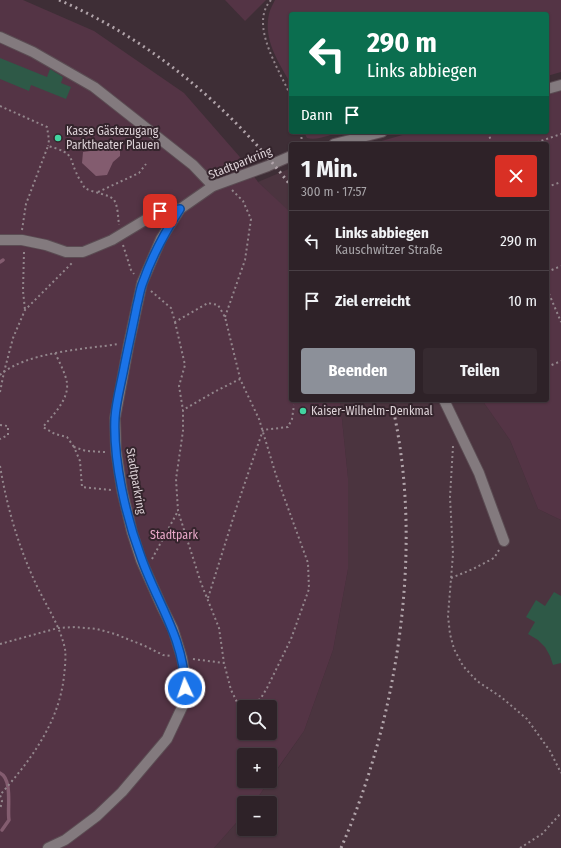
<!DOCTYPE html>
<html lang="de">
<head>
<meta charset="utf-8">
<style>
	:root { --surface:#2e2228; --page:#362a30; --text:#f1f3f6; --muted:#a7a4a8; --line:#493f45; --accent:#8c9099 }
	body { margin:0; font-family:"Fira Sans Condensed",sans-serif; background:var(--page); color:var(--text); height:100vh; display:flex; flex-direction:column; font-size:15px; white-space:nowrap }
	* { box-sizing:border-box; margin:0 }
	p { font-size:13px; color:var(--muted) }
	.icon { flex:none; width:22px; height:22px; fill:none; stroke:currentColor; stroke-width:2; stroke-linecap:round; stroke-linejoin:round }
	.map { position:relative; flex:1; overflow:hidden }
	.side { position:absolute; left:289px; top:142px; width:260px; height:260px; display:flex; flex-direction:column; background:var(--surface); border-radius:4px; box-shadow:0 1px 3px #0004,0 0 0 1px var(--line) }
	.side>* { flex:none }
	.top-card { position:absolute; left:289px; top:12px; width:260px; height:122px; border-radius:4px; box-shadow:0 1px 3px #0004,0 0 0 1px var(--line); background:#0b6e4f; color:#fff; overflow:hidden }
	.buttons { position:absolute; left:237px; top:700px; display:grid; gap:8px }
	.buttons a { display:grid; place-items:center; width:40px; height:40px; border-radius:4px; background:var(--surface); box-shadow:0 1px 3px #0004,0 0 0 1px var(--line); font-size:20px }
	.pin { position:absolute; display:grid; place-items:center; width:34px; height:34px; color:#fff; margin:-17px; border-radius:8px; box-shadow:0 2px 6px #0006 }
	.me { position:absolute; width:44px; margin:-22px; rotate:357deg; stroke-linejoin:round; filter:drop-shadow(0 0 3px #0008) }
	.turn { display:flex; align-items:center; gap:14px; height:84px; padding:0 12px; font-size:18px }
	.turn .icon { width:52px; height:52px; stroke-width:2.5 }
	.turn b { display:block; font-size:28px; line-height:34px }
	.then { display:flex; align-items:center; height:38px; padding:0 12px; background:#0003; gap:8px; font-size:15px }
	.round { display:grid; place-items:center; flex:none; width:42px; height:42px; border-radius:4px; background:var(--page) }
	.headline { display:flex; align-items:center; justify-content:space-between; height:68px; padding:0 12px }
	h1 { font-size:24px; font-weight:700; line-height:30px }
	.cta { display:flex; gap:8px; margin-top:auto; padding:8px 12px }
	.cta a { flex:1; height:46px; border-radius:4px; background:var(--accent); color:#fff; font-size:16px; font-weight:700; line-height:46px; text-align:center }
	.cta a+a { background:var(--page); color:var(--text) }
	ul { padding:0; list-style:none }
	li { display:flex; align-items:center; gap:12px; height:60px; padding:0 12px; border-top:1px solid var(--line) }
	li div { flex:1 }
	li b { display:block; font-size:15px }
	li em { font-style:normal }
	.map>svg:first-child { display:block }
	.built { fill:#4b343f }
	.green { fill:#543445; fill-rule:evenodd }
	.water { fill:#835c6f }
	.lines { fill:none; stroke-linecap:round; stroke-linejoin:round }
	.stream { stroke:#835c6f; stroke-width:3.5 }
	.building { fill:#2e5947 }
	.minor-casing { stroke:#5b4c53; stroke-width:12 }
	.path { stroke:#93868c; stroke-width:2; stroke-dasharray:2 3; stroke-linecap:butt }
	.minor { stroke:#837a7e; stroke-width:10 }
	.rail { stroke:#b1a4aa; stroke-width:3; stroke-dasharray:2 4; stroke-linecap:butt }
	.route-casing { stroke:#114b97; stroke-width:10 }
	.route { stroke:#1a73e8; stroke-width:7 }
	.poi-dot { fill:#42d4a0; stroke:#34242c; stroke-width:1.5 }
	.labels { text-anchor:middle; stroke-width:4; stroke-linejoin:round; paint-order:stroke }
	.poi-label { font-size:12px; fill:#ddd2d7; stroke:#34242c; text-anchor:start }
	.street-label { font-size:12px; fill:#ddd2d7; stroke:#34242c }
	.park-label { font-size:12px; fill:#ebaaca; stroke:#34242c }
</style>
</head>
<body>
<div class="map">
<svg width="561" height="848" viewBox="0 0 561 848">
	<rect width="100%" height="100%" fill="#3e2e36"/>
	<g class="built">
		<polygon points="291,168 291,214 258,182"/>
		<polygon points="340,400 482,400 510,440 538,509 561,520 561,848 214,848 244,814 244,829 270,829 270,803 254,803 304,731 333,650 348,569 348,478"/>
	</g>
	<g class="green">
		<path d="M 0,0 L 23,0 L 94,31 L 184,93 L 239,156 L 258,182 L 290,212 L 291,400 L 340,400 L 348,478 L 348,569 L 333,650 L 304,731 L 270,779 L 270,755 L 244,755 L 244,781 L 269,781 L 254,803 L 244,803 L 244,814 L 214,848 L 0,848 ZM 244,707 L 270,707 L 270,733 L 244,733 Z"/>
		<polygon points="225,0 266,0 245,21"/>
		<path d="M 275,0 L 561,0 L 561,72 L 547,76 L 547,14 L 291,14 L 291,84 C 279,63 263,40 269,14 C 270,9 273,4 275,0 Z"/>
		<polygon points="561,89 561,520 538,509 510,440 482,400 547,400 547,144 371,144 413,132 547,132 547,93"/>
		<path d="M 304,132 L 344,132 C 332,133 319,141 307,138 Z"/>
	</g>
	<polygon class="water" points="117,141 120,144 120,156 113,162 107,175 96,176 82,163 83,152 97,150 109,143"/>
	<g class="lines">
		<g class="stream">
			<polyline points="0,262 3,260"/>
			<path d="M 0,773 C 13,779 7,809 9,820 L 2,830"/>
		</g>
	</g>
	<g class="building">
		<polygon points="0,58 47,77 50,69 63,77 61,83 71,87 66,99 31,85 29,91 0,79"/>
		<polygon points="554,592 561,596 561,663 553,665 550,656 545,647 538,640 528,634 535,622 526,617 536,600 545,606"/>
	</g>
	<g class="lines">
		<g class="minor-casing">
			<g id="minor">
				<polyline points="0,37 33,52 94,87 193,165 213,186"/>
				<polyline points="547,89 561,85"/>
				<polyline points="334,144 382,132"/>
				<polyline points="0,240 22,240 46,245 66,252 83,252 112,240 160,211 180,209"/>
				<polyline points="444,400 479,473 504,541"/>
				<polyline points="48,848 65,840 97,816 122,792 167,739 185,701 185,675 182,658 173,629 162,607 141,560 132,532 122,490 116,450 115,418 129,343 142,283 161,239 180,209 213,186 268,166 291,156"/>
			</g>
		</g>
		<g class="path">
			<path d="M 271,0 C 248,25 281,72 291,97"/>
			<polyline points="0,106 47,127 49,140 48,146"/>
			<polyline points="301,132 302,144"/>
			<polyline points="488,132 492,144"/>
			<polyline points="532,144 561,134"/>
			<polyline points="547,187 561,182"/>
			<polyline points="98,192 139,173 146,164"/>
			<path d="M 22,230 L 26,204 L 48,146 C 78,154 67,158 80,180 C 82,182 83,186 85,188 C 93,193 109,194 114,200 C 118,206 118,217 119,225"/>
			<polyline points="123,245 131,270 134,274"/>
			<polyline points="24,252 23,291 25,310"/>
			<polyline points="547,272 561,266"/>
			<polyline points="547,289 561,322"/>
			<polyline points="151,291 171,308 175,322 208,303 218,305 225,317 240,378"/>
			<polyline points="225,317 245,260 251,219 243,201 232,190"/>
			<polyline points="175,322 185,365 179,386 183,410"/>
			<path d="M 55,353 C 59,361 66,375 67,383 C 69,400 52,416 43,427 L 55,434 L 67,437 L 74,447"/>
			<polyline points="547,367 561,361"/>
			<path d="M 0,375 C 26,352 85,349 119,344"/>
			<polyline points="0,392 4,372 13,338 25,310 72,263"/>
			<polyline points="0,425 8,426 8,435 0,439"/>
			<polyline points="453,446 450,497 453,554 448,616 450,634 454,649 463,666 477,681 501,697 527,719 550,751 561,773"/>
			<polyline points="105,452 86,451 74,447 80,461 82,487 112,490"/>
			<path d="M 0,466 C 7,507 18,545 35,582 C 45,604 60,625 65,649 C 66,657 65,668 64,676 C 59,723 30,761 0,795 L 2,801 L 0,810"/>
			<polyline points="152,559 178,511"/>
			<polyline points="451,578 473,569 494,558 499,550"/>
			<polyline points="208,598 237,506 263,430 288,427 292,419 294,405"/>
			<polyline points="0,644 58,628 75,627 97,629 115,634 145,646 163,655 171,656"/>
			<polyline points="193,659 224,663"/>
			<polyline points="244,708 238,704 231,690 224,663 219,628 201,583 178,511 176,479 183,431 183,410 216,391 240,379 259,419 276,475 308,563 309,589 291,639 267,688 261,698 251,707"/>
			<polyline points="520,848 542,834 561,813"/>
		</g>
		<use href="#minor" class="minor"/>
		<g class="rail">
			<path d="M 59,0 C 151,40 230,107 291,186"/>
			<path d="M 341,848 C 399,716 425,541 391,400"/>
		</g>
	</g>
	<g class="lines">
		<g class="route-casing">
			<path id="route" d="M 160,211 L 180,209 C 165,232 152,256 143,282 C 140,289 139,298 137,305 C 133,326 128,347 124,368 C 121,384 116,402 115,418 C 113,461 126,517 141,557 C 157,603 184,638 185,688"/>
		</g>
		<use href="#route" class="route"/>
	</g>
	<g class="poi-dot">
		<circle cx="58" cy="138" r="4"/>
		<circle cx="303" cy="411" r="4"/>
	</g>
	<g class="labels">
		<g class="poi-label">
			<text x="66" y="135">Kasse Gästezugang<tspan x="66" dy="14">Parktheater Plauen</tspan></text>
			<text x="311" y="415">Kaiser-Wilhelm-Denkmal</text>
		</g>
		<g class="street-label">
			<text transform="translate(240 163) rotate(-22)" y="4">Stadtparkring</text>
			<text transform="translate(136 481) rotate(80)" y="4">Stadtparkring</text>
		</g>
		<g class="park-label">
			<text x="174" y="539">Stadtpark</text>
		</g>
	</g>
</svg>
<div class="buttons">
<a><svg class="icon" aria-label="search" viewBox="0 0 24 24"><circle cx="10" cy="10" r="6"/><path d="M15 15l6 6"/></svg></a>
<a>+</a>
<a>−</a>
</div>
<div class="pin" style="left:160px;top:211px;background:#d93025"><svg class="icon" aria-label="arrive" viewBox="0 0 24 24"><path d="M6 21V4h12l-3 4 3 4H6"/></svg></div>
<svg class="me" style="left:185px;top:688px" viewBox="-20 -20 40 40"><circle r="17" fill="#1a73e8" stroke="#fff" stroke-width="3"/><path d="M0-11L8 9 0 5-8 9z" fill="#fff"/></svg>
<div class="top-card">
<div class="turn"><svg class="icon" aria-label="left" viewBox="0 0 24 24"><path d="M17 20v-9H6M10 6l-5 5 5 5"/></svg><div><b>290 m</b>Links abbiegen</div></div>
<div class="then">Dann<svg class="icon" aria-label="arrive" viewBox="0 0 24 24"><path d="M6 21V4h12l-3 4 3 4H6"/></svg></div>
</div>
<section class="side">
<div class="headline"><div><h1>1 Min.</h1><p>300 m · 17:57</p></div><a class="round" style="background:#d93025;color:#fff"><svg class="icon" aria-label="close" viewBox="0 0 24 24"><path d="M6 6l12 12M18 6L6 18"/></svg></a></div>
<ul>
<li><svg class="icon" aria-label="left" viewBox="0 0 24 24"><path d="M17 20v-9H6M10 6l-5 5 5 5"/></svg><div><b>Links abbiegen</b><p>Kauschwitzer Straße</p></div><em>290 m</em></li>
<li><svg class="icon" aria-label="arrive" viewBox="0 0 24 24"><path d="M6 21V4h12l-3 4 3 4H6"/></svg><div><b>Ziel erreicht</b></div><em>10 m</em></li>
</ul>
<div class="cta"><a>Beenden</a><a>Teilen</a></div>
</section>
</div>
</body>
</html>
